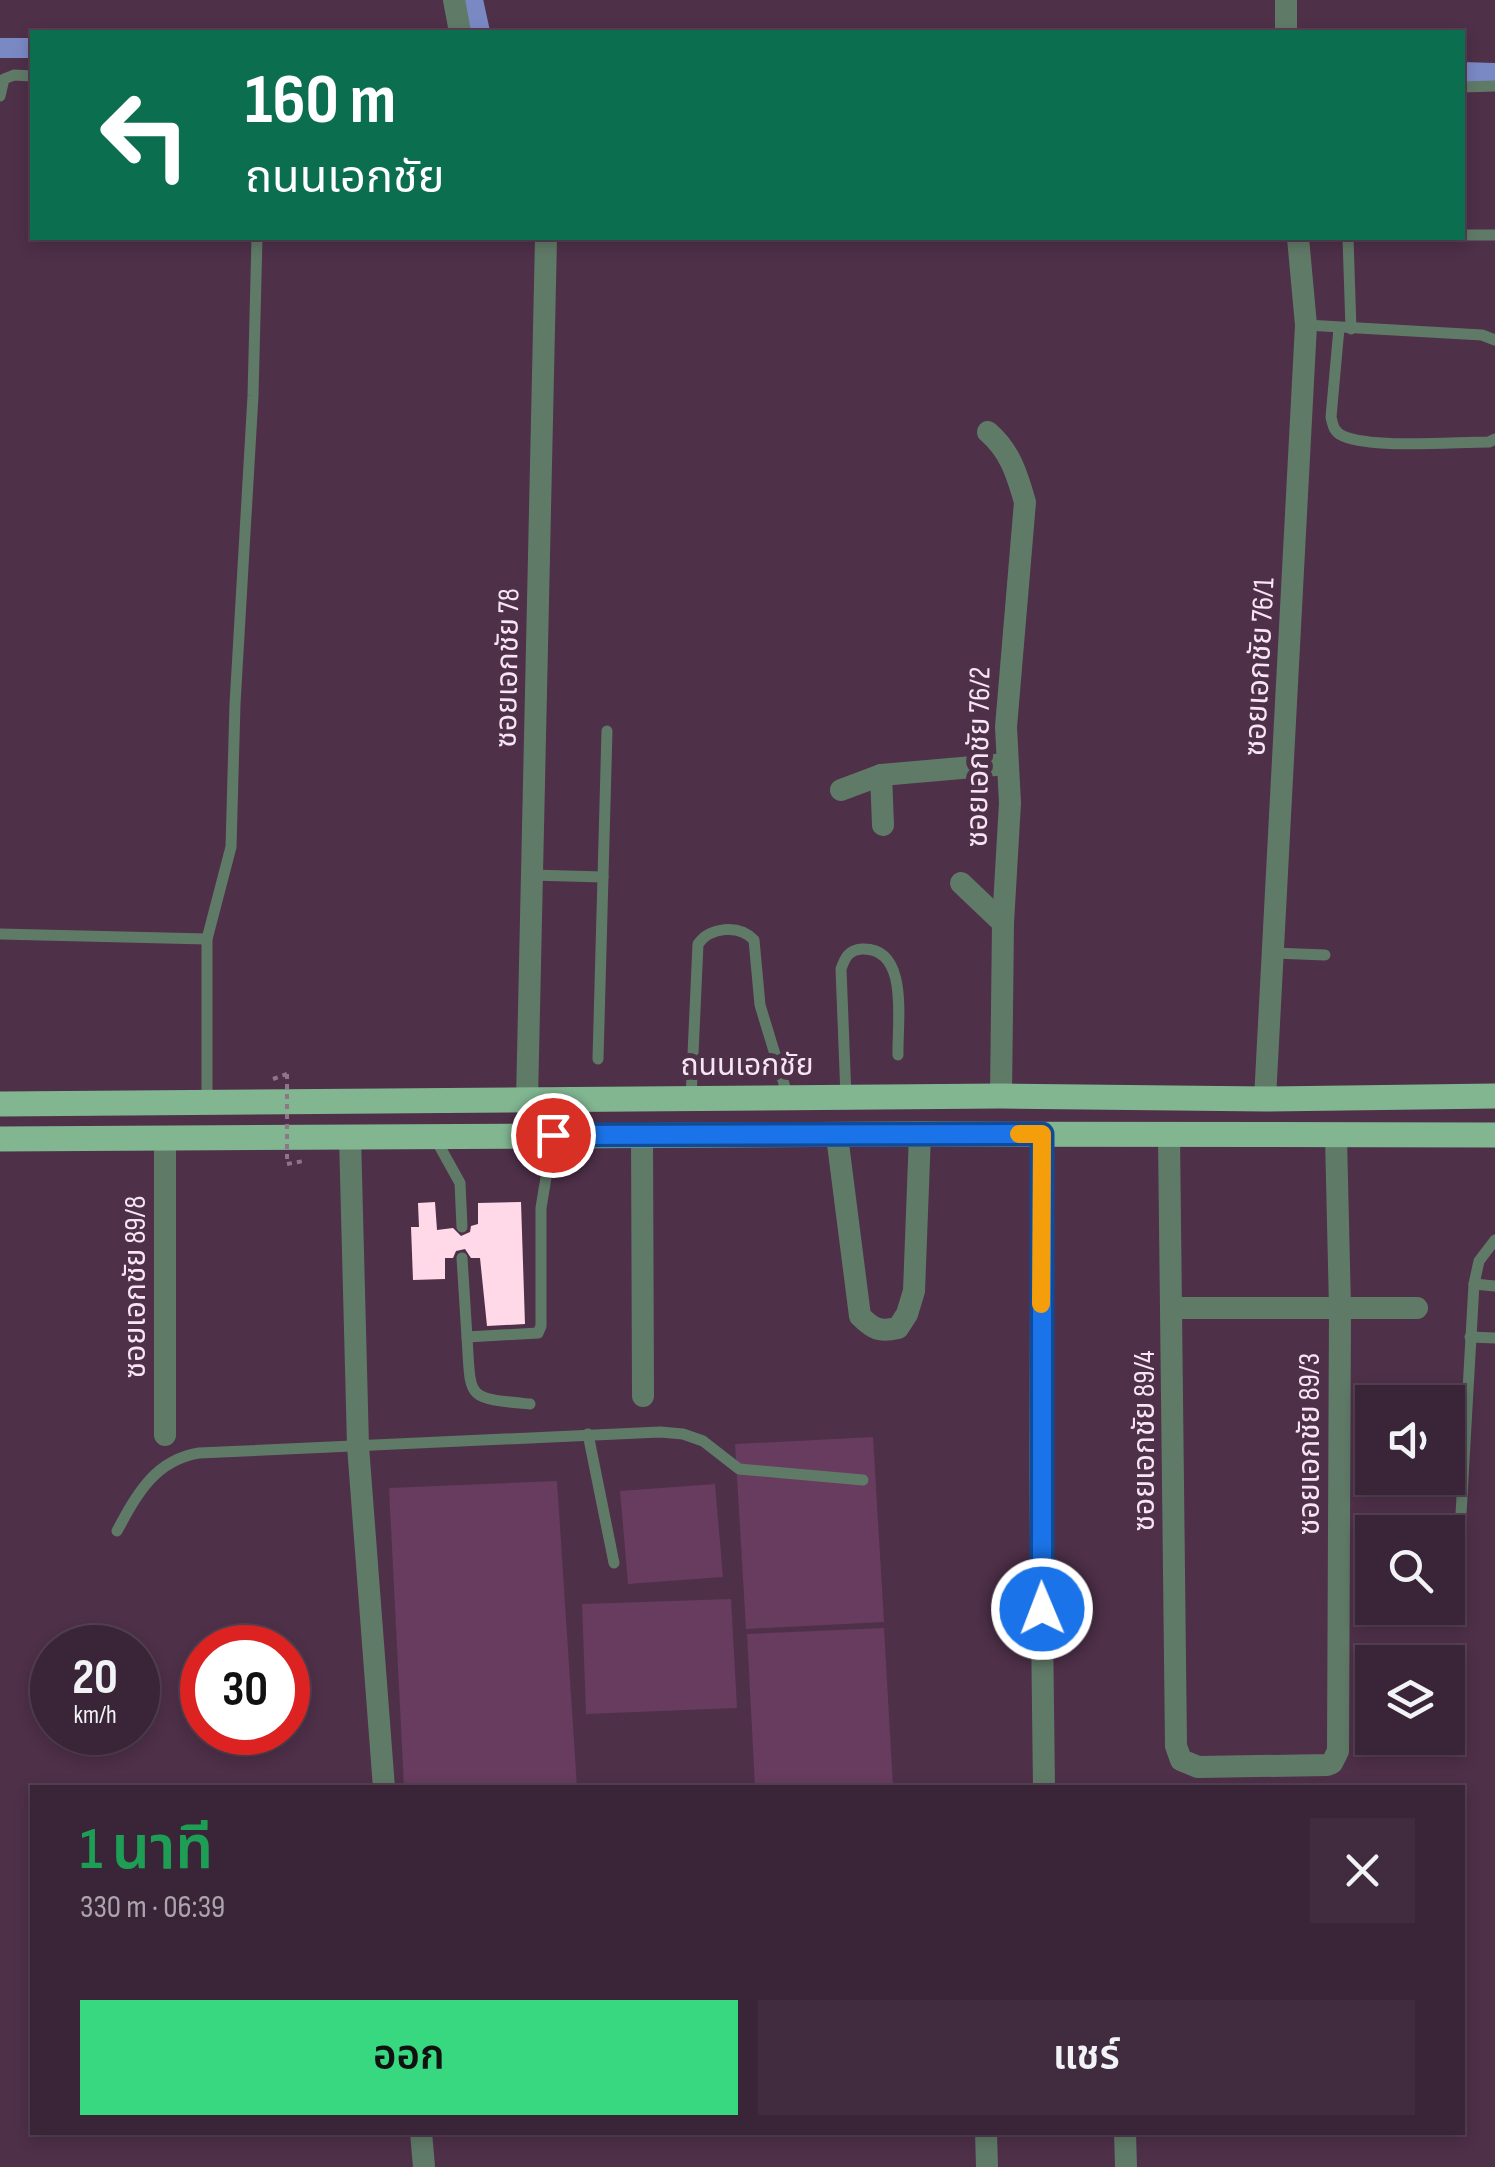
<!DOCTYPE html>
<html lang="th">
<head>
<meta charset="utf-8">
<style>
	:root { --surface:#3a2437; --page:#412c3f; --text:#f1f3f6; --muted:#aba4ad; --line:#544152; --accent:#37d880 }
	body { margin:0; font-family:"Sofia Sans Condensed","Noto Sans Thai",sans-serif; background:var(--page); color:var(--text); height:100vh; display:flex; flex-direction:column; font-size:38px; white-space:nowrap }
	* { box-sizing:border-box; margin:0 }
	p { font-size:32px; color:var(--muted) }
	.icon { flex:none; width:55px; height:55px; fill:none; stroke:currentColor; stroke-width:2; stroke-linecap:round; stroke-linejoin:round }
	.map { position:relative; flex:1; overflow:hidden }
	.details { position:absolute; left:30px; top:1785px; width:1435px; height:350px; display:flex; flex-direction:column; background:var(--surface); border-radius:0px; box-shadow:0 5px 15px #0003,0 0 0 2px var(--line) }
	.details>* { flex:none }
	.banner { position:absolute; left:30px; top:30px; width:1435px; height:210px; border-radius:0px; box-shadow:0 5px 15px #0003,0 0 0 2px var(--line); background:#0b6e4f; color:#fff; overflow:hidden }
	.tools { position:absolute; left:1355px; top:1385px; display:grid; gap:20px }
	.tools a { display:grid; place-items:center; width:110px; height:110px; border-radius:0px; background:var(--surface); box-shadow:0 5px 15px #0003,0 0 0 2px var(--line); font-size:50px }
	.speed { position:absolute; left:30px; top:1625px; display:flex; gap:20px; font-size:50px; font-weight:700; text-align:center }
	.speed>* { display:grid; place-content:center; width:130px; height:130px; border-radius:50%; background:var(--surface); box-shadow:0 5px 15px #0003,0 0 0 2px var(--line); line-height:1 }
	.speed small { font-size:25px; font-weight:400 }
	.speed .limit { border:15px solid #d22; background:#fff; color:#111 }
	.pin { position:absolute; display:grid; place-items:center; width:85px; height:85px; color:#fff; margin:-42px; border:5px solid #fff; border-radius:50%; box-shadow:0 2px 10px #0007 }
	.me { position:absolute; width:110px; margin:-55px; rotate:359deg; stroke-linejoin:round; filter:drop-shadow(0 0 8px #0008) }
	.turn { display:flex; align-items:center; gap:35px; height:210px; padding:0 50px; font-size:45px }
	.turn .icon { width:130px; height:130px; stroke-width:2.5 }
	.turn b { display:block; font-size:70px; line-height:85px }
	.round { display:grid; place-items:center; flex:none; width:105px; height:105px; border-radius:0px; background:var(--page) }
	.head { display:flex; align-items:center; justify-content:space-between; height:170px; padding:0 50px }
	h1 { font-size:60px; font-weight:600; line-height:75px; color:#1e9e55 }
	.action { display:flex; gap:20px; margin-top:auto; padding:20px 50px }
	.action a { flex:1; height:115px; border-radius:0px; background:var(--accent); color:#111; font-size:40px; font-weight:600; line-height:115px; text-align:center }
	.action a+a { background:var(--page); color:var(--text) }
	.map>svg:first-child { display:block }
	.green { fill:#673c5f }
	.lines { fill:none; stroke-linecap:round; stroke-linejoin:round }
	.canal { stroke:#7a88c4; stroke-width:20 }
	.building { fill:#ffd9e7 }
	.path { stroke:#8f758a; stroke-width:4; stroke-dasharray:5 5; stroke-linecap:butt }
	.lane { stroke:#607a68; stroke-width:11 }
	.street { stroke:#607a68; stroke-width:22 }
	.primary { stroke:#81b691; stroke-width:25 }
	.path-bridge { stroke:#8f758a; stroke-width:4; stroke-dasharray:5 5; stroke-linecap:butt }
	.route-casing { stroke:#114b97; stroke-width:25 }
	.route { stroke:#1a73e8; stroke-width:18 }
	.slow { stroke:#f59e0b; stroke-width:18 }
	.labels { text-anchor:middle; stroke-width:10; stroke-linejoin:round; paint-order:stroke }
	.street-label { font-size:30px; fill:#f8e5f4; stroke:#4e3049 }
</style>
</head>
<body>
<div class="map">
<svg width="1495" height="2167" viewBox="0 0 1495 2167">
	<rect width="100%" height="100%" fill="#4e3049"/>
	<g class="green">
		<polygon points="873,1437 884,1622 746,1629 735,1444"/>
		<polygon points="557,1481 577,1787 404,1787 389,1488"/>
		<polygon points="715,1484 723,1577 628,1584 620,1491"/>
		<polygon points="731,1599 737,1708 586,1714 582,1604"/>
		<polygon points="884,1628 893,1787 755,1787 747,1634"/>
	</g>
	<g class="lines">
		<g class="canal">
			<polyline points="473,0 480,32"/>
			<polyline points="0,48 32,48"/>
			<polyline points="1462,72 1495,73"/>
		</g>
	</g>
	<polygon class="building" points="435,1202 437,1230 453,1228 461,1236 470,1232 471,1226 478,1224 478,1203 521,1202 525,1324 487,1326 480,1258 471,1258 465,1249 456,1251 453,1258 445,1258 445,1279 413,1280 411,1227 419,1227 418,1203"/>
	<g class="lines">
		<g class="path">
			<polyline points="273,1079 287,1074"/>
			<polyline points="287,1164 304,1161"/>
		</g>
		<g class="lane">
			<polyline points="1462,87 1495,86"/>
			<polyline points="0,96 4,79 14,75 32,76"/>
			<polyline points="1462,235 1495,235"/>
			<polyline points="1348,238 1351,329"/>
			<polyline points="1306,325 1482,335 1495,340"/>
			<path d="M 1339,328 L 1331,417 C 1333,426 1334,432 1343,436 C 1374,449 1452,442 1489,442 L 1495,439"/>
			<polyline points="532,875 603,877"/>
			<polyline points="0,934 207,939"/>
			<polyline points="1274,953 1325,955"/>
			<polyline points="598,1059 607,731"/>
			<path d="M 846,1097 L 841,969 C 845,958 848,950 862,949 C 910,947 897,1023 898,1055"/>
			<path d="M 691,1098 L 698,944 C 710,927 739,924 754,940 L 760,1005 L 788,1097"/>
			<polyline points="207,1103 207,939 231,847 235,704 253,396 257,238"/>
			<polyline points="435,1138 460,1183 462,1227"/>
			<polyline points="462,1258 467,1337 538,1333 541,1326 541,1208 553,1135"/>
			<polyline points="1474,1284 1495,1286"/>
			<path d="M 467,1337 C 471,1400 465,1398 530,1404"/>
			<polyline points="1470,1337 1495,1338"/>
			<polyline points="588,1434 614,1563"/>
			<polyline points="1461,1514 1474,1284 1479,1261 1495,1240"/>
			<path d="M 117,1531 C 137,1494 155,1460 199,1453 L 660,1432 L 683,1434 L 703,1441 L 739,1469 L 863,1480"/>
		</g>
		<g class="street">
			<polyline points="454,0 460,32"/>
			<polyline points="1286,0 1286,32"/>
			<path d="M 988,432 C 1010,451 1017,474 1025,502 L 1006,727 L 1010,803 L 1003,923 L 1001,1096"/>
			<polyline points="881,775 883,825"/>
			<polyline points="841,790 881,775 1007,764"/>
			<polyline points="961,883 1003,923"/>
			<polyline points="1265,1099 1306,325 1298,238"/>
			<polyline points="527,1100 546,238"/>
			<polyline points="1042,1134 1040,1464 1044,1788"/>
			<polyline points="350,1136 358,1446 384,1788"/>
			<polyline points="642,1136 643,1396"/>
			<path d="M 837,1136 L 860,1316 C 874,1330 880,1332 898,1328 L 907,1314 L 914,1291 L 920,1134"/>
			<polyline points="1169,1136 1176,1746 1181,1760 1198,1767 1327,1765 1332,1763 1338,1751 1340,1308 1336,1137"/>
			<polyline points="165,1138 165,1435"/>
			<polyline points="1173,1308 1417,1308"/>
			<polyline points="421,2132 424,2167"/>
			<polyline points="986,2132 987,2167"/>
			<polyline points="1125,2132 1126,2167"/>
		</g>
		<g class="primary">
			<polyline points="0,1104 1001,1096 1265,1099 1495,1096"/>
			<polyline points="0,1139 920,1134 1495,1135"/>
		</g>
		<polyline class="path-bridge" points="287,1074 287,1164"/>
	</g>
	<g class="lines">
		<g class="route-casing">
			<polyline id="route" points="553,1135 1042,1134 1042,1609"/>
		</g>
		<use href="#route" class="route"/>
		<polyline class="slow" points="1019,1134 1042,1134 1041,1304"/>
	</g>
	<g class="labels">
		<g class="street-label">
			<text transform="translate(1259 667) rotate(-87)" y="10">ซอยเอกชัย 76/1</text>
			<text transform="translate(507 668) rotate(-89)" y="10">ซอยเอกชัย 78</text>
			<text transform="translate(978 757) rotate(-89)" y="10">ซอยเอกชัย 76/2</text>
			<text x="747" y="1075">ถนนเอกชัย</text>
			<text transform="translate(135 1287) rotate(-90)" y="10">ซอยเอกชัย 89/8</text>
			<text transform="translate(1144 1441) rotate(-90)" y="10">ซอยเอกชัย 89/4</text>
			<text transform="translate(1309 1444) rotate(-90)" y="10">ซอยเอกชัย 89/3</text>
		</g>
	</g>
</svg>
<div class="tools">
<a><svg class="icon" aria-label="sound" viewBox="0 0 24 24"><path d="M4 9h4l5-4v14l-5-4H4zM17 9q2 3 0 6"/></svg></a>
<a><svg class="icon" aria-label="search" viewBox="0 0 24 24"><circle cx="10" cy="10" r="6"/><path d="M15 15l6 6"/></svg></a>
<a><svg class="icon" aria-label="layers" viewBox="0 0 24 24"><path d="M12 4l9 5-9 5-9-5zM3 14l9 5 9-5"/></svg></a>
</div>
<div class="speed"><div>20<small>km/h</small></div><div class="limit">30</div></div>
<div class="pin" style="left:553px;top:1135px;background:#d93025"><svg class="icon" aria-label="arrive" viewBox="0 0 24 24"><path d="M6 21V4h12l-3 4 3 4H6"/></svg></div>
<svg class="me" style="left:1042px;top:1609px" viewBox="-20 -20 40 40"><circle r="17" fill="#1a73e8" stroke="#fff" stroke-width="3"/><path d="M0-11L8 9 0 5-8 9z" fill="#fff"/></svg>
<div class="banner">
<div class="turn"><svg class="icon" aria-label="left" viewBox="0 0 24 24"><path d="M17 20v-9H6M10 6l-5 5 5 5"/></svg><div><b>160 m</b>ถนนเอกชัย</div></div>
</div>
<section class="details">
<div class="head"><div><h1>1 นาที</h1><p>330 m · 06:39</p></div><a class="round"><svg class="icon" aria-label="close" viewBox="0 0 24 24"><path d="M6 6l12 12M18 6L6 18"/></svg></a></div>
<div class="action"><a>ออก</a><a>แชร์</a></div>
</section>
</div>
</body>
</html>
